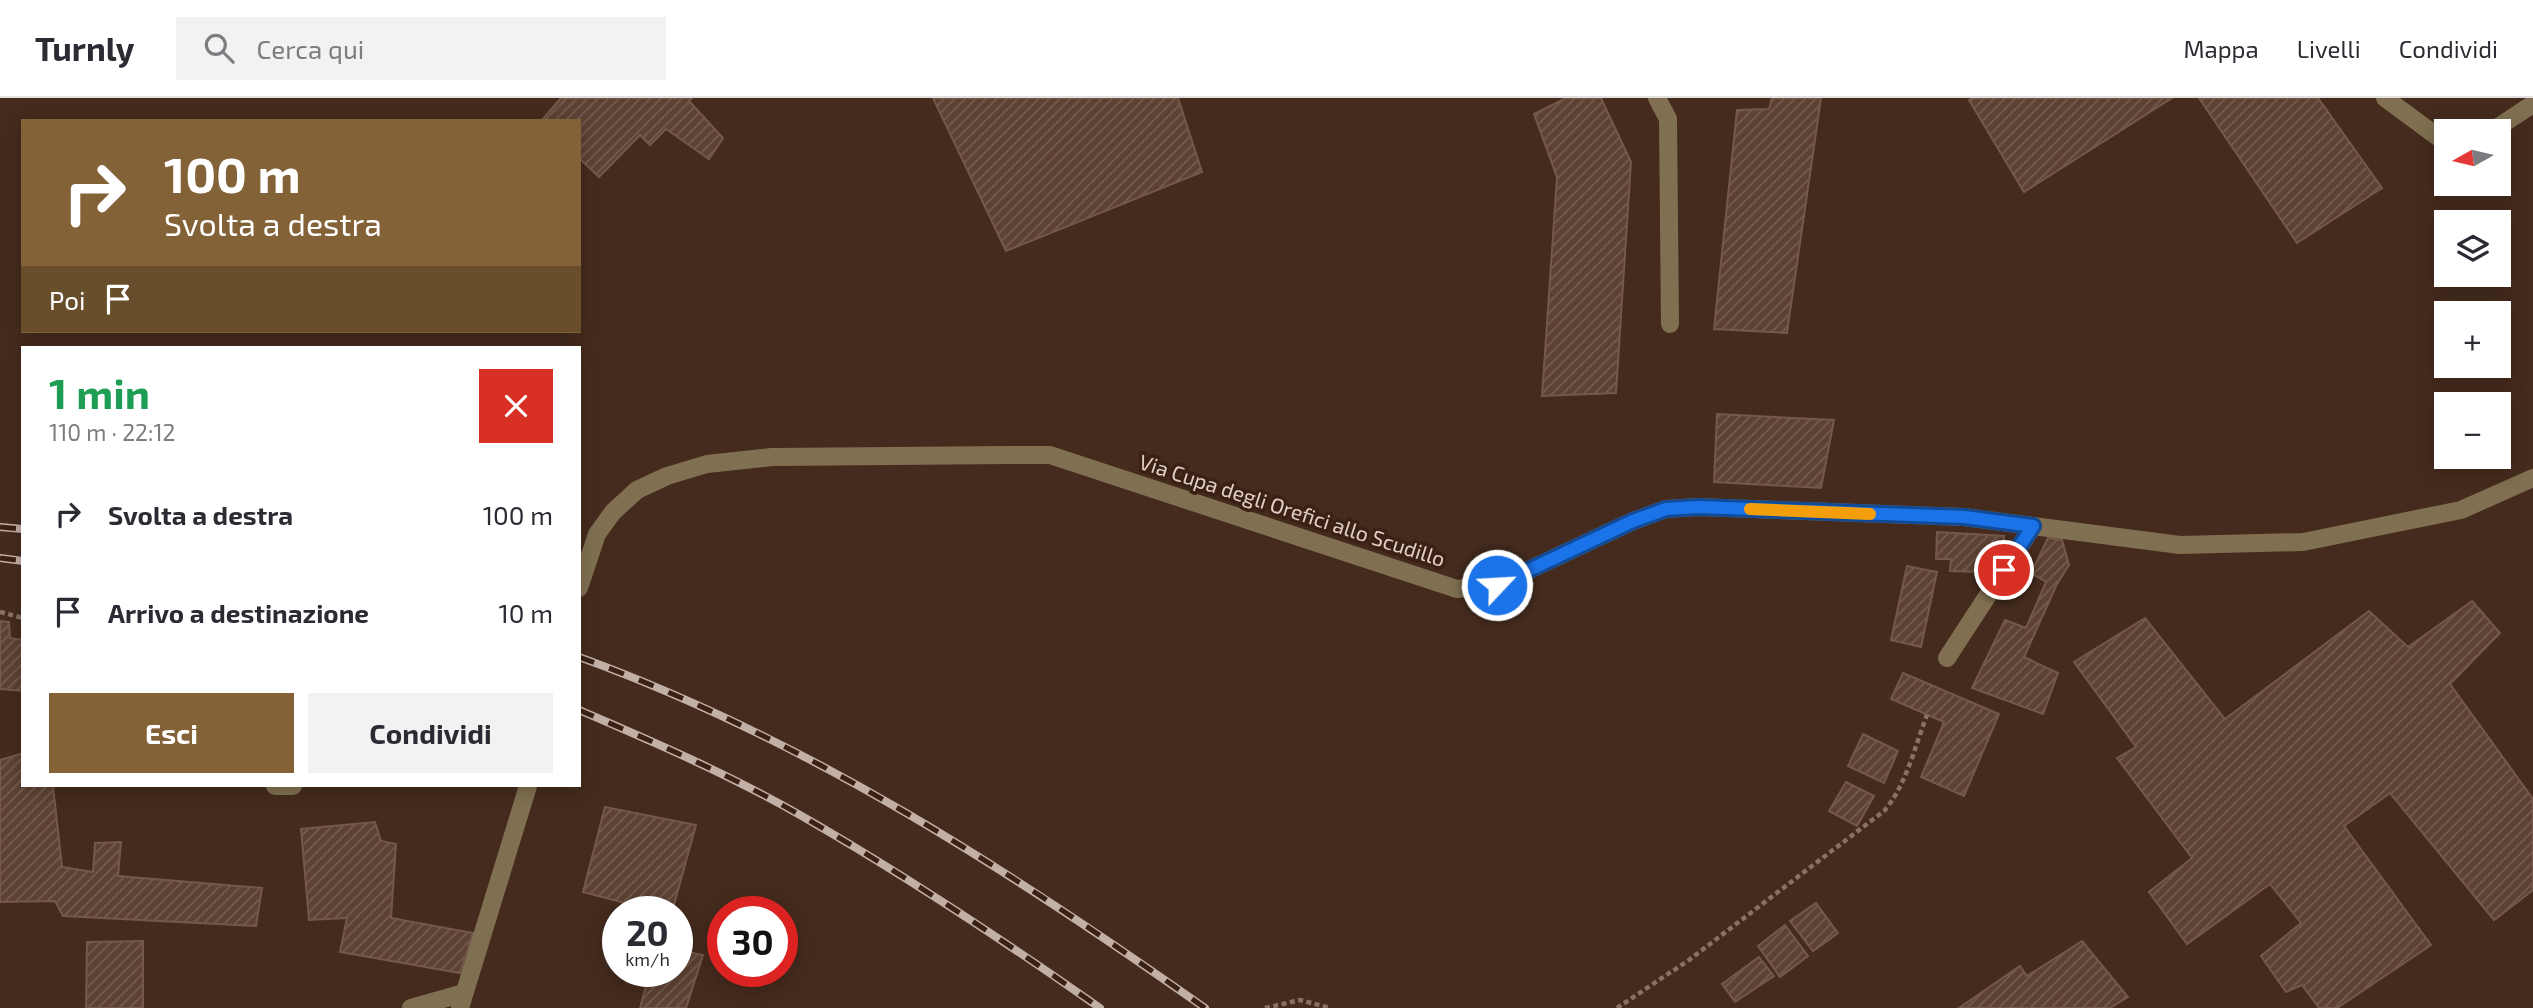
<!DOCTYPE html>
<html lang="it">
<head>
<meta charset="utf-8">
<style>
	:root { --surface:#fff; --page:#f2f2f3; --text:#2b2b33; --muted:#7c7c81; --line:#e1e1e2; --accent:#846238 }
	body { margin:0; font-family:"Exo 2",sans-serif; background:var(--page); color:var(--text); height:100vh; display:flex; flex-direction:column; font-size:26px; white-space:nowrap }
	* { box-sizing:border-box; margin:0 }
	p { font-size:23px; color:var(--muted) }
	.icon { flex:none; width:38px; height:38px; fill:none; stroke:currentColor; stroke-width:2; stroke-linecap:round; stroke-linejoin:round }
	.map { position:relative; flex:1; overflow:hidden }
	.drawer { position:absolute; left:21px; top:248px; width:560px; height:441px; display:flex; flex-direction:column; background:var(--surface); border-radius:0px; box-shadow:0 4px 18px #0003 }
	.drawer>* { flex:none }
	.top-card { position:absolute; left:21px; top:21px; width:560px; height:214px; border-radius:0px; box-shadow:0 4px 18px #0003; background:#846238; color:#fff; overflow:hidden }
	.needle { width:46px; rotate:262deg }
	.tools { position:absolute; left:2434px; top:21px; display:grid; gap:14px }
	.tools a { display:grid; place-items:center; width:77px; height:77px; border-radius:0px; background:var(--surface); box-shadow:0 4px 18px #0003; font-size:35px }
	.speed { position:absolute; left:602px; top:798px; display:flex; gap:14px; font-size:35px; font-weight:700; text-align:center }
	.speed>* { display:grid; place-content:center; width:91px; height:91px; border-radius:50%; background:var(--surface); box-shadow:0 4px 18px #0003; line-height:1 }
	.speed small { font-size:18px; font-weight:400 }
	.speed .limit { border:10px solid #d22; background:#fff; color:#111 }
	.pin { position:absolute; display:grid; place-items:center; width:60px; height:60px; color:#fff; margin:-30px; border:4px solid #fff; border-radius:50%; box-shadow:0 2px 7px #0007 }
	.me { position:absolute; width:77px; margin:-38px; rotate:65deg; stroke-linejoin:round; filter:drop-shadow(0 0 5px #0008) }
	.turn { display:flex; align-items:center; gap:24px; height:147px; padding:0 28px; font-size:32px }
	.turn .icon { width:91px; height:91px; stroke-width:2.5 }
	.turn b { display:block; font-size:49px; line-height:60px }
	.then { display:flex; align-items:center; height:66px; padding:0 28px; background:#0003; gap:14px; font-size:26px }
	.round { display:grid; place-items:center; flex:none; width:74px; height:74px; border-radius:0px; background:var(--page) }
	.summary { display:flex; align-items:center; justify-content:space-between; height:119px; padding:0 28px }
	h1 { font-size:42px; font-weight:700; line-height:52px; color:#1e9e55 }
	.cta { display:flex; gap:14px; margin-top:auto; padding:14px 28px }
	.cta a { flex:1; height:80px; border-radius:0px; background:var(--accent); color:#fff; font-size:28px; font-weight:700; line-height:80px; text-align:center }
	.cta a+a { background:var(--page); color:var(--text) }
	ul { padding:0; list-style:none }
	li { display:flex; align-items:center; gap:21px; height:98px; padding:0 28px }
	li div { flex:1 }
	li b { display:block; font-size:26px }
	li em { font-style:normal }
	header { display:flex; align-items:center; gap:42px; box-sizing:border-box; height:98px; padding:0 35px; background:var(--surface); border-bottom:2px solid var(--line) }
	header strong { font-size:33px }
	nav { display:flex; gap:38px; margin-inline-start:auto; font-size:24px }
	.search { width:490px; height:63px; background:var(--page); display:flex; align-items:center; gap:18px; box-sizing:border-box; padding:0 24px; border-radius:0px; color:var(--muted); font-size:26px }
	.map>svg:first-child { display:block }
	.building { fill:url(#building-hatch); stroke:#745849; stroke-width:2 }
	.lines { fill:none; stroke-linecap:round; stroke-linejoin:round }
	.path { stroke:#887267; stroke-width:4.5; stroke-dasharray:5 3.5; stroke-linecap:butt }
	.minor { stroke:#807051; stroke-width:18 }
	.rail-casing { stroke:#c2afa6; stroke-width:8 }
	.rail { stroke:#3a2114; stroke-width:5; stroke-dasharray:16; stroke-linecap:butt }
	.route-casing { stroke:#114b97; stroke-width:18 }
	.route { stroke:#1a73e8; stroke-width:12 }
	.slow { stroke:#f59e0b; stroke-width:12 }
	.labels { text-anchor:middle; stroke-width:7; stroke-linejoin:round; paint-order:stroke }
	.street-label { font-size:21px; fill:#e1d0c8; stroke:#3a2114 }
</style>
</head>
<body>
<header>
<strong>Turnly</strong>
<div class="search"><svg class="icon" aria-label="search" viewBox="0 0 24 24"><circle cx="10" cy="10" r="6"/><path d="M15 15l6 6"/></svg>Cerca qui</div>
<nav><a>Mappa</a><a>Livelli</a><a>Condividi</a></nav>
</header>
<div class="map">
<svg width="2533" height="910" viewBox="0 0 2533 910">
	<defs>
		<pattern id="building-hatch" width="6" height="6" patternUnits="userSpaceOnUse" patternTransform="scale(1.75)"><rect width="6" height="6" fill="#5d4234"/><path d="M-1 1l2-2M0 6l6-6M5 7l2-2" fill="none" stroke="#745c50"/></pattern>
	</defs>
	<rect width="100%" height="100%" fill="#442b1d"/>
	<g class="building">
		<polygon points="561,0 692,0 689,3 723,40 709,61 666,31 650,47 640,37 599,79 579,60 579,23 541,23"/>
		<polygon points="933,0 1178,0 1202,74 1006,153"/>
		<polygon points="1566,0 1601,0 1631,64 1616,295 1542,298 1557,79 1534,16"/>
		<polygon points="1772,0 1821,0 1787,235 1714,231 1737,12 1769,11"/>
		<polygon points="1972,0 2172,0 2024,94 1969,2"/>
		<polygon points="2199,0 2318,0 2382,90 2297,145"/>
		<polygon points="1717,316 1834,322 1821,390 1714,384"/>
		<polygon points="1937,434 2004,438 2003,460 1981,459 1980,474 1950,473 1951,461 1936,461"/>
		<polygon points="2048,440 2062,442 2069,467 2057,486 2024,559 2058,575 2043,616 1972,590 2005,522 2026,530 2046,484 2031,475"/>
		<polygon points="1907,468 1937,474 1921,549 1891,542"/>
		<polygon points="2472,503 2500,535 2450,586 2533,701 2533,792 2494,822 2390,695 2344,728 2431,847 2337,910 2319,910 2302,887 2286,894 2261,858 2301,825 2270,786 2187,846 2149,794 2192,760 2117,660 2136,649 2074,564 2145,520 2225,621 2369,513 2408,549"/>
		<polygon points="0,523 9,524 10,540 23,542 23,593 0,591"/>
		<polygon points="1903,575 1999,616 1964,698 1921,679 1944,624 1891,601"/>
		<polygon points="1863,636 1898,653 1884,685 1848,668"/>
		<polygon points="23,655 23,688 53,688 62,769 93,774 95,745 121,744 118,778 262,790 256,828 63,818 55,803 0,804 0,662"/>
		<polygon points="1846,684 1874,698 1857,728 1829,713"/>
		<polygon points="605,709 696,727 672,814 659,814 583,794"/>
		<polygon points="375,724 381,743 396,746 391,820 473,835 460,875 340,854 347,820 309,822 301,731"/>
		<polygon points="1816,805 1838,835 1813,853 1790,823"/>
		<polygon points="1785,827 1808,858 1780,879 1758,848"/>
		<polygon points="143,843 143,910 86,910 87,844"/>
		<polygon points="2082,843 2128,899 2110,910 1959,910 2020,868 2027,878"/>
		<polygon points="677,852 703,857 686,910 640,910 650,873 677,873"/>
		<polygon points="1759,859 1774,878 1735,904 1722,886"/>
	</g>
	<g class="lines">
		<g class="path">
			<polyline points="0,514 23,520"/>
			<polyline points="1265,910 1300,902 1330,910"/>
			<path d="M 1617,910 L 1689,862 L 1884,713 C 1906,688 1915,648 1927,617"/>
		</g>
		<g class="minor">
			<polyline points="1657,0 1668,21 1670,226"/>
			<polyline points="2385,0 2446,45"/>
			<polyline points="2492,33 2533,6"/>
			<polyline points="579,490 597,436 613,414 637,392 667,378 707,366 772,359 1009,357 1050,357 1457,491 1497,487 1633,423 1666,411 1698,409 1964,419 2180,447 2303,444 2461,412 2533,380"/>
			<polyline points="1947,560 2033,428"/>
			<polyline points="275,688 293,688"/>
			<polyline points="411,910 464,895"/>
			<polyline points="460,910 528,688"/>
		</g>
		<g class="rail-casing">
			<g id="rail">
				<polyline points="0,429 23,431"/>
				<polyline points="0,460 23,463"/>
				<path d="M 579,559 C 806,641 1009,772 1205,910"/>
				<path d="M 579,612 C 654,644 730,677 800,717 C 903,776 1003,842 1100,910"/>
			</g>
		</g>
		<use href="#rail" class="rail"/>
	</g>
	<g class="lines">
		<g class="route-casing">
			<polyline id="route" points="1497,487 1633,423 1666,411 1698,409 1964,419 2033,428 2004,472"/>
		</g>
		<use href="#route" class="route"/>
		<polyline class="slow" points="1750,411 1870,416"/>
	</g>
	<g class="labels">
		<g class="street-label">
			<text transform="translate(1292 413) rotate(18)" y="7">Via Cupa degli Orefici allo Scudillo</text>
		</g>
	</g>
</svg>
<div class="tools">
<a><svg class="needle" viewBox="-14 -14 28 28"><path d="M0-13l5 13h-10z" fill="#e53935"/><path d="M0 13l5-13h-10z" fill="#7c7c81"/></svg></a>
<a><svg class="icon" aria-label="layers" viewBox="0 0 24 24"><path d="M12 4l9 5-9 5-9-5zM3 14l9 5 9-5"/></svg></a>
<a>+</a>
<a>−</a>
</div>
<div class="speed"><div>20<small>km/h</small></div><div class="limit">30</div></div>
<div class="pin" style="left:2004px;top:472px;background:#d93025"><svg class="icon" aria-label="arrive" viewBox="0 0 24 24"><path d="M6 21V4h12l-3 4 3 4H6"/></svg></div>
<svg class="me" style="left:1497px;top:487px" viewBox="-20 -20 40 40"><circle r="17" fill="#1a73e8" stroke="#fff" stroke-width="3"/><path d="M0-11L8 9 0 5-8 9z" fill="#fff"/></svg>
<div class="top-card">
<div class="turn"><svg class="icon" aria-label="right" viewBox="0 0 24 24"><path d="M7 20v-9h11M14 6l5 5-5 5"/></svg><div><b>100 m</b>Svolta a destra</div></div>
<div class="then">Poi<svg class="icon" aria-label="arrive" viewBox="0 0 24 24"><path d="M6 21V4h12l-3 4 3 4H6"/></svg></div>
</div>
<section class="drawer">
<div class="summary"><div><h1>1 min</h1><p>110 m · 22:12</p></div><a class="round" style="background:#d93025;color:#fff"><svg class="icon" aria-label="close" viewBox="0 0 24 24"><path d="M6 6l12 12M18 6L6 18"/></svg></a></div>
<ul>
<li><svg class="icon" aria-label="right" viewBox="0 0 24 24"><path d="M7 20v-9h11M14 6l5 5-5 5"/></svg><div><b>Svolta a destra</b></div><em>100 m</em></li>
<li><svg class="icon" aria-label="arrive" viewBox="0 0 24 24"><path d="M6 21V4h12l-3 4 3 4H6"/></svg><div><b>Arrivo a destinazione</b></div><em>10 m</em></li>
</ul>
<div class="cta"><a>Esci</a><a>Condividi</a></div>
</section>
</div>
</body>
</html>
